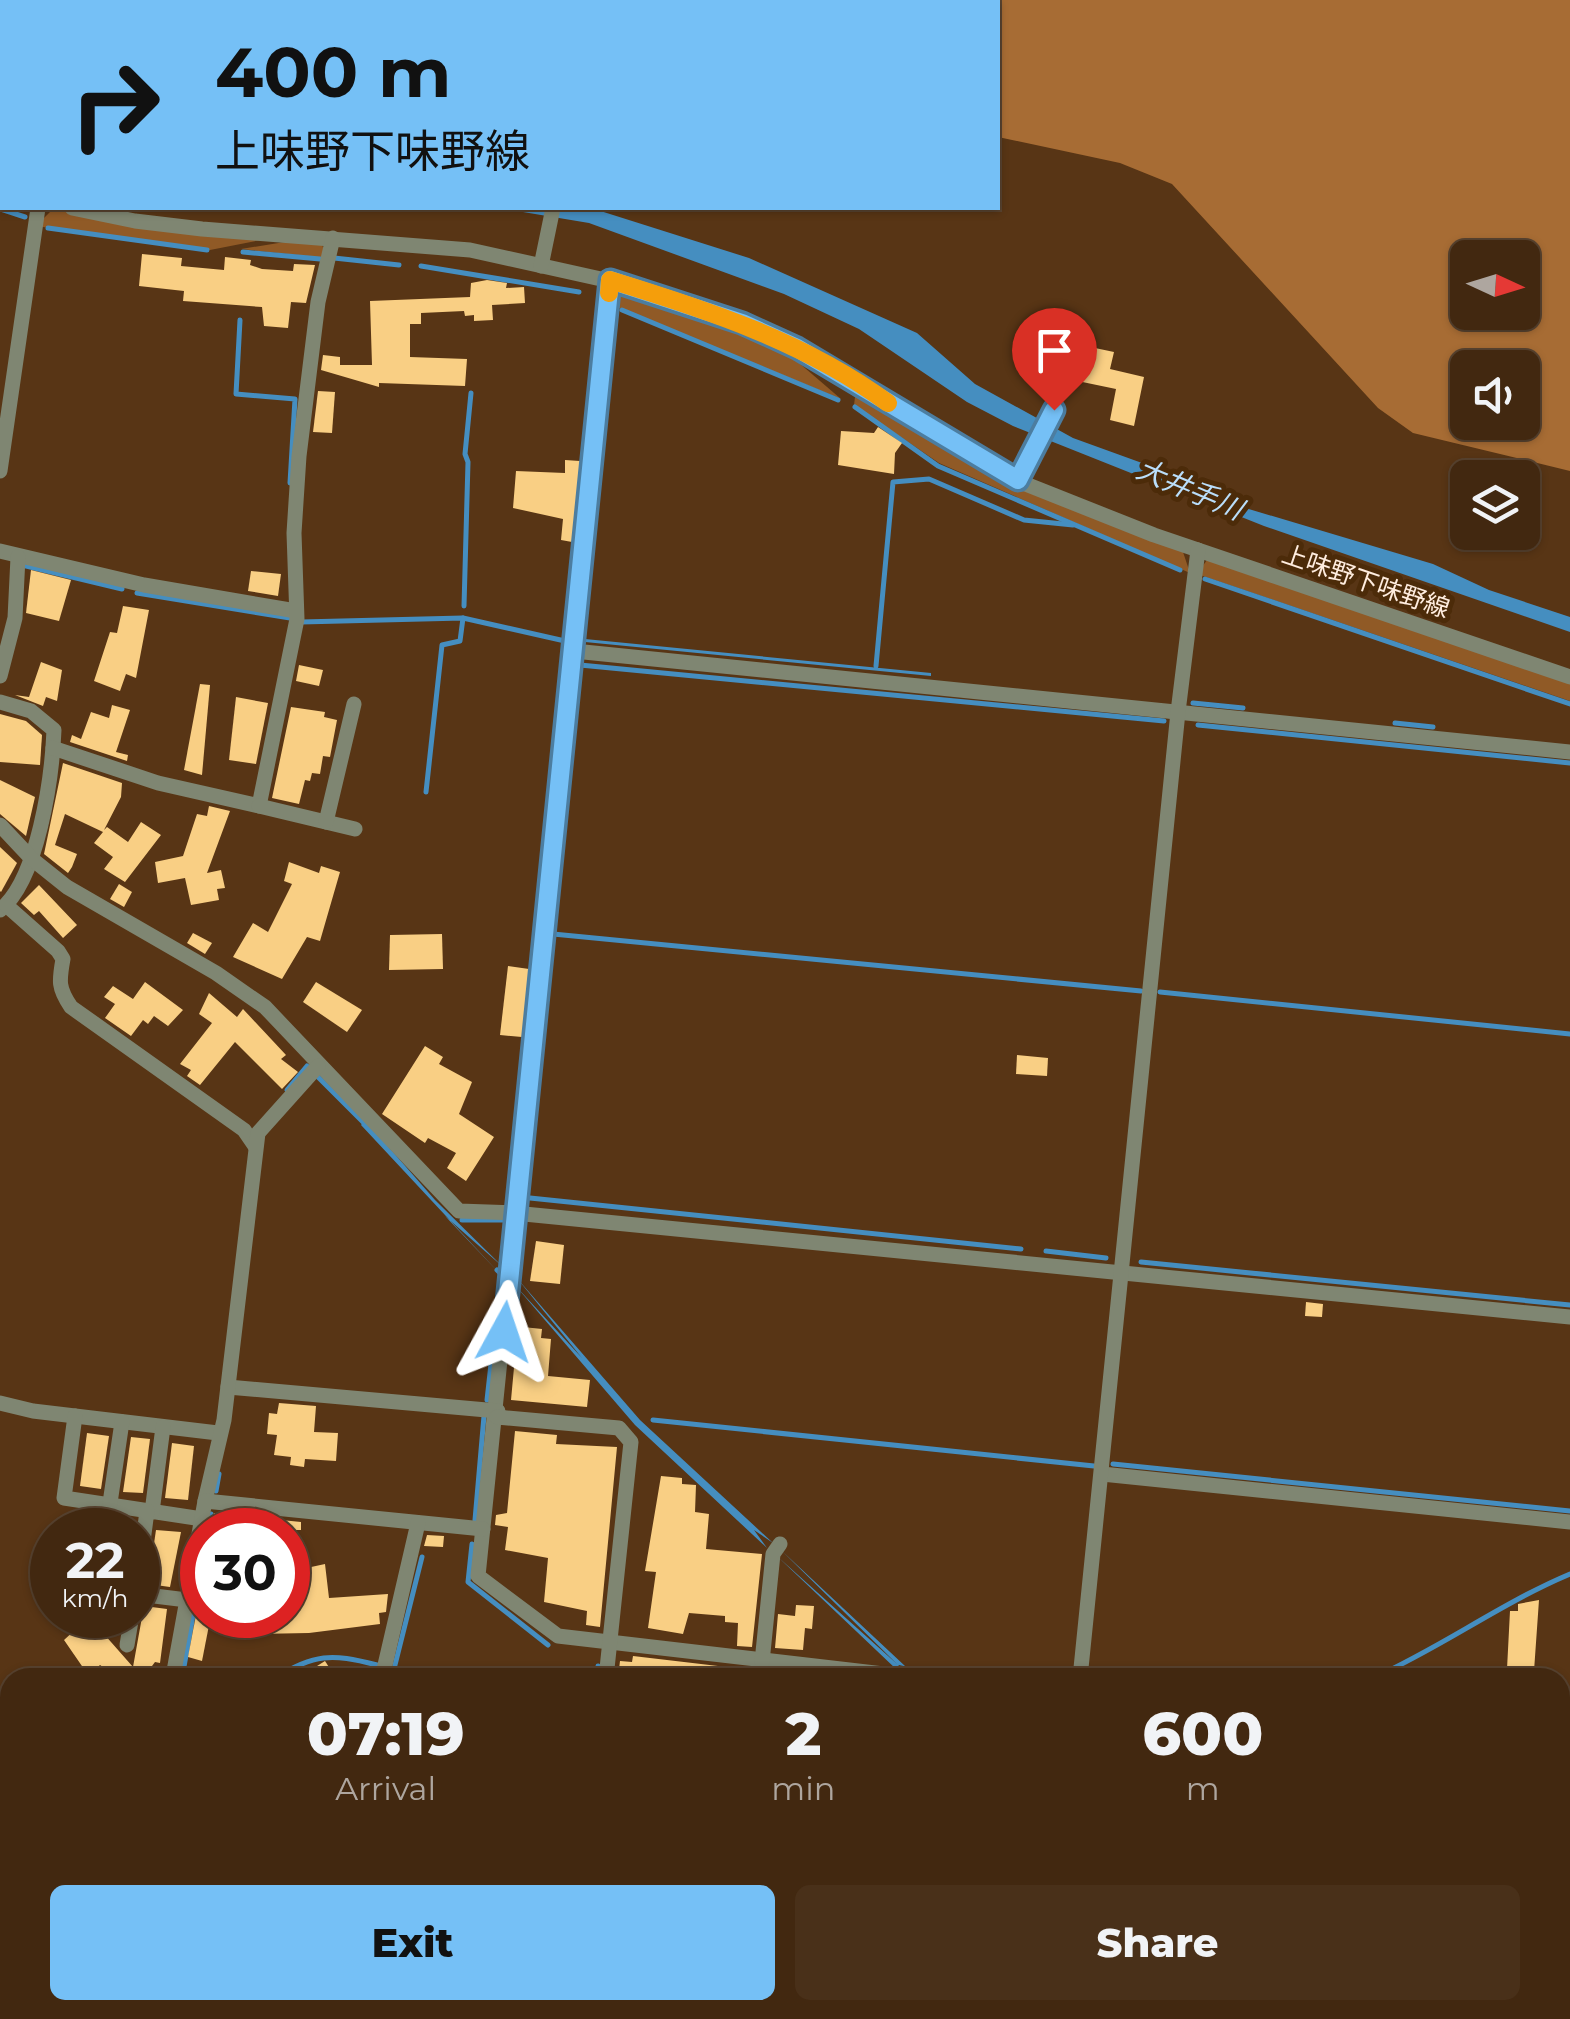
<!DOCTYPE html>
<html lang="en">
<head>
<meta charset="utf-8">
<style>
	:root { --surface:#422810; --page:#493019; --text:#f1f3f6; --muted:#aea69f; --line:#5a4430; --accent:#75c0f6 }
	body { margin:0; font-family:Montserrat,"Noto Sans JP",sans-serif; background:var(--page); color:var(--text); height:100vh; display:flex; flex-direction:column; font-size:38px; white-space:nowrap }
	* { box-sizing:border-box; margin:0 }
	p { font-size:32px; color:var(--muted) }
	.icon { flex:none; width:55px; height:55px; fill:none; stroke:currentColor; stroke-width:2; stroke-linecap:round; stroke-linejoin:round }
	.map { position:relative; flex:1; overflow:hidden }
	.details { position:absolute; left:0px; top:1668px; width:1570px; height:352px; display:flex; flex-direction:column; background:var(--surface); border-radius:30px 30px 0 0; box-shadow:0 2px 8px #0004,0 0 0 2px var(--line) }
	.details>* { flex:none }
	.guide { position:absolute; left:0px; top:0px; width:1000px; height:210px; box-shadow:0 2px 8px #0004,0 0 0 2px var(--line); background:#75c0f6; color:#111; overflow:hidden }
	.needle { width:65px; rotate:94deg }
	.buttons { position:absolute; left:1450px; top:240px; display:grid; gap:20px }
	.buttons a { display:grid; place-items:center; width:90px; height:90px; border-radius:15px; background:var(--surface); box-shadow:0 2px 8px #0004,0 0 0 2px var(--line); font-size:50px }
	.speed { position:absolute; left:30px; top:1508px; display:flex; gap:20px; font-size:50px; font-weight:700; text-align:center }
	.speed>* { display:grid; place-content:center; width:130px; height:130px; border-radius:50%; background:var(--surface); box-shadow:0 2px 8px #0004,0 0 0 2px var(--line); line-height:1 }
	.speed small { font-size:25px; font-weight:400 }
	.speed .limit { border:15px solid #d22; background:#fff; color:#111 }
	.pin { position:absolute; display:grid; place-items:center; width:85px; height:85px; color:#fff; margin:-102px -42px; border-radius:50% 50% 50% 0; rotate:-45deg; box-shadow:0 0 10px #0007 }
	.pin .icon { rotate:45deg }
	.me { position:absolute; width:110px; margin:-55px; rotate:5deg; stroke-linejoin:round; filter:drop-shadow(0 0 8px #0008) }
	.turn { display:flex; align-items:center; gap:35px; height:210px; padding:0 50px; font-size:45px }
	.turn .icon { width:130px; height:130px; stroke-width:2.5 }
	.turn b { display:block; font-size:70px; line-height:85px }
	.eta { display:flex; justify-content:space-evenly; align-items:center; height:170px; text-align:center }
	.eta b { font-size:60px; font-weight:800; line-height:70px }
	.action { display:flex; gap:20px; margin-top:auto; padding:20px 50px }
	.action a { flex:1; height:115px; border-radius:15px; background:var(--accent); color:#111; font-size:40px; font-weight:800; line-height:115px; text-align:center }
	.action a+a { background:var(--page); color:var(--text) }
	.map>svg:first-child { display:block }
	.green { fill:#905a26 }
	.forest { fill:#a76c34; fill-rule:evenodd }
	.water { fill:#458ec0 }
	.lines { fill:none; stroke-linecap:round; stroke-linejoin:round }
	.stream { stroke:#458ec0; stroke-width:5 }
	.building { fill:#f9cf84 }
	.minor { stroke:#7f8672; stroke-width:15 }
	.primary { stroke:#bfcca2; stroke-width:25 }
	.route-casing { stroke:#4c7da0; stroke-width:25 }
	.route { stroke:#75c0f6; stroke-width:18 }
	.slow { stroke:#f59e0b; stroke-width:18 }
	.labels { text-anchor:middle; stroke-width:10; stroke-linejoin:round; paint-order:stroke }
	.street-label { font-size:25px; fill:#ffeddf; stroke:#4c2b09 }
	.water-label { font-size:28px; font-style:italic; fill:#badefa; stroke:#4c2b09 }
</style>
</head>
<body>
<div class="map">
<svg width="1570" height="2019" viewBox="0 0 1570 2019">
	<rect width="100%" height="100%" fill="#583515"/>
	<g class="green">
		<polygon points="54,208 67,210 271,238 210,250 36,226"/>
		<polygon points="303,239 322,244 326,258 241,249"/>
		<polygon points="625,290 655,296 784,350 841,399 612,305 615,294"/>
		<polygon points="799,358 864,392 955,455 1183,552 1190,573 939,463 854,405 855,397"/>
		<polygon points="1207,560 1570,681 1570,701 1197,574"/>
	</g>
	<path class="forest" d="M 798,0 L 1570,0 L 1570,471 L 1413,433 L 1378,408 L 1172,184 L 1120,163 L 998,137 L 998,2 ZM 1468,258 L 1522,258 L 1522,312 L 1468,312 ZM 1468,368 L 1522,368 L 1522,422 L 1468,422 Z"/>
	<g class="water">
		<polygon points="499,208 591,208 749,258 917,333 975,384 1073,438 1200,484 1242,507 1433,564 1489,590 1570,617 1570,632 1264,526 1013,426 967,402 859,329 784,294 589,223"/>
		<polygon points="585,639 931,673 931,676 585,642"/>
		<polygon points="365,1120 435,1200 503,1267 445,1216 501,1275 361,1125"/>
		<polygon points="516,1277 640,1420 773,1543 754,1530 767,1548 635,1425 514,1284 582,1358"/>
		<polygon points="782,1551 905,1666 938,1668 953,1677 899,1665 896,1669 778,1557 897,1664"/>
	</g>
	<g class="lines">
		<g class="stream">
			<polyline points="388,2 390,0"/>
			<polyline points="0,209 25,217"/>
			<polyline points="48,228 207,250"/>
			<polyline points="243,252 320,259"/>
			<polyline points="334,258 399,265"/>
			<polyline points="421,266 579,292"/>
			<polyline points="622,310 838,400"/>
			<polyline points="240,320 236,394 295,399 290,483"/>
			<polyline points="610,356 615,309"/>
			<polyline points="855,407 938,466 1180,570"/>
			<polyline points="592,530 605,400"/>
			<polyline points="22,565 122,589"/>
			<polyline points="1205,579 1570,704"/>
			<polyline points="137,593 290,618"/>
			<polyline points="464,606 468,462 465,454 471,393"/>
			<polyline points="301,622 463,618 565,641"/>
			<polyline points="583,636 590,556"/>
			<polyline points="876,666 893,482 929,479 1024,520 1073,525"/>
			<polyline points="1193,703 1243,708"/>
			<polyline points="1395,723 1433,727"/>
			<polyline points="1198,725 1570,763"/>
			<polyline points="426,792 442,645 460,641 463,618"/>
			<polyline points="553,934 1141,991"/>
			<polyline points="1160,992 1570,1034"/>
			<polyline points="287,1090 307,1066 366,1125"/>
			<polyline points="527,1194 580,665 1164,721"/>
			<polyline points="530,1198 1021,1249"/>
			<polyline points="462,1220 506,1220"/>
			<polyline points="1046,1251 1106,1258"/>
			<polyline points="1141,1262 1570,1305"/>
			<polyline points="487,1400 501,1274 497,1270"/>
			<polyline points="653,1420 1094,1466"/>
			<polyline points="1113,1464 1570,1511"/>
			<polyline points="216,1491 219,1474"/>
			<polyline points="475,1520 484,1416"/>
			<polyline points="208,1530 211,1514"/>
			<polyline points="472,1544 468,1582 548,1645"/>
			<polyline points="182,1678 202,1564"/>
			<path d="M 274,1678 C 317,1654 329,1653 377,1665"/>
			<polyline points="410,1678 394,1669 422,1557"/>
			<polyline points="597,1678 598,1666"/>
			<path d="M 1373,1678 C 1442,1647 1501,1603 1570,1574"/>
			<polyline points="956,2010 959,2019"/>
			<polyline points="518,2019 523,2010"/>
			<polyline points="632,2019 636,2010"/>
		</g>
	</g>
	<g class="building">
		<polygon points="142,254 182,258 181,266 224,270 225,257 251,260 250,265 262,269 293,271 294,264 315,265 306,303 291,302 288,328 264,326 262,307 183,301 184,291 139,286"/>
		<polygon points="487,280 507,283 506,288 524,287 525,303 492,305 493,320 474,321 474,315 465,316 464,311 421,313 421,324 410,324 410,357 467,359 465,386 379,383 379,387 321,370 323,355 340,357 340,365 372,365 370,301 470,297 471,283"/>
		<polygon points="1076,344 1114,352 1110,369 1144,377 1134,426 1110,420 1116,389 1068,379"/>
		<polygon points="318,391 335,392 332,433 313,432"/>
		<polygon points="878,427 902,443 895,453 894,474 838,465 841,431 874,433"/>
		<polygon points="565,460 580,461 572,542 561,540 563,519 513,508 516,471 565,473"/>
		<polygon points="31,570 71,580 59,621 26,613"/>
		<polygon points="251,571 281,574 278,596 248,591"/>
		<polygon points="123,606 149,610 136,678 126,674 120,691 94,681 110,632 117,633"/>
		<polygon points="41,662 62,670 57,701 46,697 43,706 15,695 29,697"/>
		<polygon points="299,665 323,670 319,686 296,681"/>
		<polygon points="200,684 210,685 202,775 184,770"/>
		<polygon points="236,697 268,703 256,764 229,760"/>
		<polygon points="112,705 130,710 116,752 128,755 127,761 70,742 72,735 81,739 91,712 109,718"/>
		<polygon points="291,707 325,712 324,717 337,720 330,757 323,756 320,774 312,773 310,781 305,780 299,804 272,798"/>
		<polygon points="0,714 26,721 42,735 40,765 0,762"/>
		<polygon points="63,763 122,783 121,797 104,830 107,827 128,842 141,822 161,835 125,882 104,869 113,857 94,843 103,832 65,814 55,845 77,854 72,867 68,873 44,854"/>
		<polygon points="0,780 35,797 26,836 0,814"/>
		<polygon points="209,806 230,811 207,873 221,870 225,888 217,889 219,900 191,905 185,878 158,883 155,862 183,856 197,814 207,816"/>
		<polygon points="0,847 17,863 1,892 0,891"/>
		<polygon points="289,862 319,873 321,866 340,872 320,941 307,937 282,979 233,957 253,923 268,932 292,884 284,881"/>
		<polygon points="119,884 132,892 124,907 110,899"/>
		<polygon points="39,885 77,925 63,938 39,911 34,915 21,903"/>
		<polygon points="193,933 212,943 205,954 187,943"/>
		<polygon points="442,934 443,969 389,970 390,935"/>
		<polygon points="508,966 529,969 522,1037 500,1035"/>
		<polygon points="145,982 183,1010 168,1026 154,1016 148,1024 143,1020 131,1036 105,1018 115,1004 104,997 113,986 133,999"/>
		<polygon points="316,982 362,1010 347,1032 303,1002"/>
		<polygon points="209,993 237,1017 243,1009 286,1055 281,1059 298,1072 282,1089 235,1042 200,1085 187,1076 191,1070 180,1064 212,1023 199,1014"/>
		<polygon points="425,1046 443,1057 439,1064 472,1082 459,1114 494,1137 466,1181 447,1168 456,1153 428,1138 425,1143 382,1114"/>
		<polygon points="1017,1055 1048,1058 1047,1076 1016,1074"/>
		<polygon points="536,1241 564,1245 560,1284 530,1281"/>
		<polygon points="1306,1302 1323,1304 1322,1317 1305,1316"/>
		<polygon points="523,1327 542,1329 541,1338 551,1339 548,1376 590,1380 587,1407 511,1400 516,1346 523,1347"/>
		<polygon points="279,1403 316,1406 314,1432 338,1433 336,1461 305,1459 304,1467 290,1465 291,1457 274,1455 277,1435 267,1434 269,1413 277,1414"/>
		<polygon points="515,1431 557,1435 556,1444 617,1447 600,1627 586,1625 587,1611 544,1602 548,1558 505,1550 508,1527 495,1525 496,1515 507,1513"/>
		<polygon points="87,1433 109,1436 101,1489 80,1486"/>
		<polygon points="131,1437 150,1439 143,1493 123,1492"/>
		<polygon points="172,1443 194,1446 188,1500 165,1498"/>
		<polygon points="661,1476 682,1478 682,1484 696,1485 695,1512 709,1514 706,1549 762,1554 752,1647 737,1646 738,1623 725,1622 725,1616 689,1613 683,1634 648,1628 656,1572 645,1571"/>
		<polygon points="214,1513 301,1522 301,1530 211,1530"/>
		<polygon points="156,1530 181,1532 170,1587 148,1584"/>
		<polygon points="427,1535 444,1536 443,1547 424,1546"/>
		<polygon points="325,1564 329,1598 388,1594 386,1612 379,1613 380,1624 309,1633 256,1634 253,1615 288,1615 288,1572"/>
		<polygon points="1539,1600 1534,1671 1507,1669 1510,1611 1518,1611 1518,1604"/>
		<polygon points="796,1605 814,1606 812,1629 805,1628 803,1650 775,1648 778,1614 795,1616"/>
		<polygon points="144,1606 167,1609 160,1663 155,1662 143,1678 119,1678 100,1665 92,1672 89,1666 84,1669 64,1640 89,1617 133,1667"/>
		<polygon points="196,1615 211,1615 202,1661 188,1657"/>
		<polygon points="633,1656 735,1668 734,1678 618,1678 620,1661 632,1662"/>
		<polygon points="325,1661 336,1678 298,1678"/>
		<polygon points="736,1668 764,1673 764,1678 735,1678"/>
	</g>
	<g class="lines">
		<g class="minor">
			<polyline points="270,0 272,2"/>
			<polyline points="0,103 2,104"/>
			<polyline points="0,187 2,187"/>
			<polyline points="72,208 135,221 202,229 470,250 610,281 685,303 797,348 1018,481 1154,535 1570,677"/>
			<polyline points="541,266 553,208"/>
			<polyline points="610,281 478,1576 558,1636 918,1678"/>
			<polyline points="0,471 38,208"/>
			<polyline points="1018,481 1054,410"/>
			<polyline points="0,551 144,585 296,611"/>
			<polyline points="574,651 1570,752"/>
			<polyline points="0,676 15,618 18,557"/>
			<path d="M 0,702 L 31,711 L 54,730 C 52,778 38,880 0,910"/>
			<polyline points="53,748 158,783 259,806 297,619 294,533 299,456 318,302 333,238"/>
			<polyline points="259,806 355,829"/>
			<polyline points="326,822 354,704"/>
			<polyline points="0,825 32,859 67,887 216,973 265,1007 459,1211 514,1213 1570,1317"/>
			<path d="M 6,905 L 58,951 L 63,959 C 59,981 58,988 71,1007 L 244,1130 L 255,1146"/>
			<polyline points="228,1387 498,1411"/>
			<polyline points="0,1403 33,1411 218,1433"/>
			<polyline points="75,1416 64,1498 202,1519"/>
			<polyline points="497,1417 619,1428 631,1442 606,1678"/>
			<polyline points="1102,1474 1570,1522"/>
			<polyline points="205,1501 224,1420 258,1133 318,1066"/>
			<polyline points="152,1512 163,1427"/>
			<polyline points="106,1530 122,1422"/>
			<polyline points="138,1580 147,1511"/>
			<polyline points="138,1594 187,1600"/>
			<polyline points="127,1645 132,1615"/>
			<polyline points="762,1662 773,1554 780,1544"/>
			<polyline points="174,1671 205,1501 483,1529"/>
			<polyline points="382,1678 418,1523"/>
			<polyline points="1080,1678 1178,712 1198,550"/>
			<polyline points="1560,1865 1570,1856"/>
			<polyline points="0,1925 10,1926"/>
			<polyline points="744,2010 773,2019"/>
			<polyline points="985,2010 1000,2019"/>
			<polyline points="43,2019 45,2010"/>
			<polyline points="322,2019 323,2010"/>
			<polyline points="675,2019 677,2010"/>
			<polyline points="797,2019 801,2010"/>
			<polyline points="1066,2019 1068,2010"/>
			<polyline points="1413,2019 1417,2010"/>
		</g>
		<g class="primary">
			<polyline points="0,1711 10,1712"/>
			<polyline points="1560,1994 1570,1996"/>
		</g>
	</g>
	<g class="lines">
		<g class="route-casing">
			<polyline id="route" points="504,1332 610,280 742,323 797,348 1018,480 1054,410"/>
		</g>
		<use href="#route" class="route"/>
		<path class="slow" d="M 609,293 L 610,280 C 708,310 805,342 888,403"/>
	</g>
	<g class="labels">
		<g class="street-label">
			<text transform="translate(1366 581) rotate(19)" y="9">上味野下味野線</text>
		</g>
		<g class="water-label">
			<text transform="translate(1190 489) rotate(23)" y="10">大井手川</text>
		</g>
	</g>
</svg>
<div class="buttons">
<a><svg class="needle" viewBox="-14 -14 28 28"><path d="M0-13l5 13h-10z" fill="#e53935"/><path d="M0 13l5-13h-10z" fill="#aea69f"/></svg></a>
<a><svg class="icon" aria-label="sound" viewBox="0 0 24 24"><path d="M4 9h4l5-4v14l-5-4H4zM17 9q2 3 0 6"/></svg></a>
<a><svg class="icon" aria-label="layers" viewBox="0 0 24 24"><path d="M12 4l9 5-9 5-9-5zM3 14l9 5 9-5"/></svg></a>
</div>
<div class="speed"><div>22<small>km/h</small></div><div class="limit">30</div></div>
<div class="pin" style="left:1054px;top:410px;background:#d93025"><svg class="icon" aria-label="arrive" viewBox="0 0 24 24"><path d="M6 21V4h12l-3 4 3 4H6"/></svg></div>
<svg class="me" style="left:504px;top:1332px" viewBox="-20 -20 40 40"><path d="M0-17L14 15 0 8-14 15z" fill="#75c0f6" stroke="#fff" stroke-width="4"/></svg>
<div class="guide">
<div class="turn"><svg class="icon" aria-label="right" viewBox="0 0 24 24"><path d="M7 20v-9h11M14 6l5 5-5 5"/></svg><div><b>400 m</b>上味野下味野線</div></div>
</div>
<section class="details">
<div class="eta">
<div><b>07:19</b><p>Arrival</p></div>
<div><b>2</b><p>min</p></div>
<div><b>600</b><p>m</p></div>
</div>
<div class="action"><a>Exit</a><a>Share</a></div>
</section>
</div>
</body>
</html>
